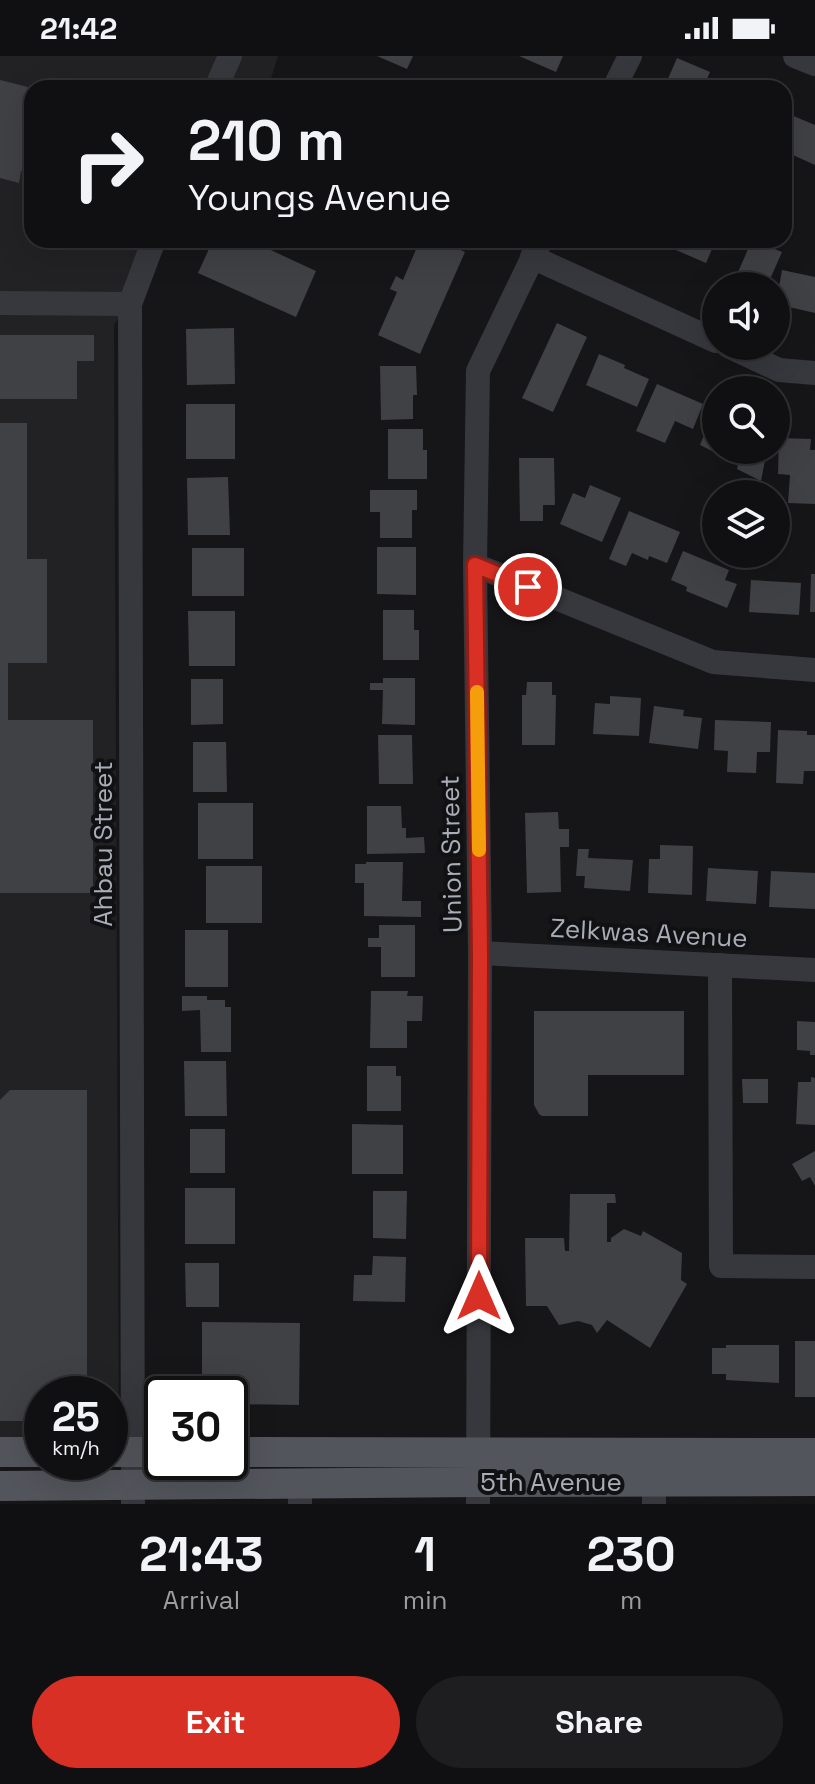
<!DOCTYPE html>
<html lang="en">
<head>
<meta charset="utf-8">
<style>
	:root { --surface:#101012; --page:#1e1e20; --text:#f1f3f6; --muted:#9c9d9f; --line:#303032; --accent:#d93025 }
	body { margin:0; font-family:"Space Grotesk",sans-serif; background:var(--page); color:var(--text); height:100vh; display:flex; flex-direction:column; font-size:30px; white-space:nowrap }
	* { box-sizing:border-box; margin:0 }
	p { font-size:26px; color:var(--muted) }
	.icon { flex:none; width:44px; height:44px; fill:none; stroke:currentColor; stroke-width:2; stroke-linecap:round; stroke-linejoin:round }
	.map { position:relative; height:1448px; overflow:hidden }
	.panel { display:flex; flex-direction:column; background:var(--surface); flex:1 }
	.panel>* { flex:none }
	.guide { position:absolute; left:24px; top:24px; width:768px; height:168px; border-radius:24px; box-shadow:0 8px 32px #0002,0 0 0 2px var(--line); background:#101012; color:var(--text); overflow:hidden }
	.tools { position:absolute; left:702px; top:216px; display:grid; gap:16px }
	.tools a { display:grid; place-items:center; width:88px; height:88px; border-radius:50%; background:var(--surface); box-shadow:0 8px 32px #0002,0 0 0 2px var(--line); font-size:40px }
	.speed { position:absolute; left:24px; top:1320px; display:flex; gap:16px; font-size:40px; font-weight:700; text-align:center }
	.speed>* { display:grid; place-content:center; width:104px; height:104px; border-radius:50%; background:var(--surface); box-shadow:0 8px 32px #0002,0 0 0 2px var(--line); line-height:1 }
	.speed small { font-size:20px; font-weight:400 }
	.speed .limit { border:4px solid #111; border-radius:12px; background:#fff; color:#111 }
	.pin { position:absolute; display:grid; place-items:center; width:68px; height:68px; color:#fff; margin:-34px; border:4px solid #fff; border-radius:50%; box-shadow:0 2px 8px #0007 }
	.me { position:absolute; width:88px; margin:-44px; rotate:0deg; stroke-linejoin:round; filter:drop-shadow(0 0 6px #0008) }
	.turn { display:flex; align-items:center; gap:28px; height:168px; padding:0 32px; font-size:36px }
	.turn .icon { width:104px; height:104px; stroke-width:2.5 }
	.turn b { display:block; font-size:56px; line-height:68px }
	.eta { display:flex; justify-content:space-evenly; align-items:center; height:136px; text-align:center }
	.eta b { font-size:48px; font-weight:800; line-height:56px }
	.action { display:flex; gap:16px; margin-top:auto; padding:16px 32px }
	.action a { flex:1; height:92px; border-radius:48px; background:var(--accent); color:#fff; font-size:32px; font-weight:800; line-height:92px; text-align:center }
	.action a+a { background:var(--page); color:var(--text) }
	.status { display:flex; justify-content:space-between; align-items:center; height:56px; padding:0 40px; background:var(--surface); direction:ltr }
	.status svg { height:22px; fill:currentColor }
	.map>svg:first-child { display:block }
	.built { fill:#222225 }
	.building { fill:#404145 }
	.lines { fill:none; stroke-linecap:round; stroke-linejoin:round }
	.minor { stroke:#37383d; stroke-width:24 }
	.major { stroke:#53555c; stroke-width:30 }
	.route-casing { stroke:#8d1f18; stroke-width:20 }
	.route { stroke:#d93025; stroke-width:14 }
	.slow { stroke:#f59e0b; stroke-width:14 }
	.labels { text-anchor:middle; stroke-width:8; stroke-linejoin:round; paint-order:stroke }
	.street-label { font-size:26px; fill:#a8adb8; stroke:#111113 }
</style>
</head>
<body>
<div class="status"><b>21:42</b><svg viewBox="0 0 49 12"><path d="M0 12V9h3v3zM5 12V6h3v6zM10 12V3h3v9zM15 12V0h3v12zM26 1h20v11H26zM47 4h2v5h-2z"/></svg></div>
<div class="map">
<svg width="815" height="1448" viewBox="0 0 815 1448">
	<rect width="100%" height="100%" fill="#161618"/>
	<polygon class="built" points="0,0 278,0 268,32 32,32 32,184 170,184 114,269 119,1382 110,1382 110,1338 42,1338 42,1381 0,1381"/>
	<g class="building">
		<polygon points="377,0 413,0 407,13"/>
		<polygon points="519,0 563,0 556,16"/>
		<polygon points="677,2 710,16 703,32 664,32"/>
		<polygon points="0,24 32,32 32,120 21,115 19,127 0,122"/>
		<polygon points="784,56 815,69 815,109 784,95"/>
		<polygon points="213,184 249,184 316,215 296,261 198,217"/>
		<polygon points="420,184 438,184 465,196 420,298 378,279 397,236 390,233 396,220 403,224"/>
		<polygon points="664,184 716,184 706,207 662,188"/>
		<polygon points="752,184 782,196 767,230 732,230"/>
		<polygon points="782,214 815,221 815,257 776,248"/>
		<polygon points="557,267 587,281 553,356 522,342"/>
		<polygon points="234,272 235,328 187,329 186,273"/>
		<polygon points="0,279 94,279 94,305 77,305 77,343 0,343"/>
		<polygon points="599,298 625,309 624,312 649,323 637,351 586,329"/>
		<polygon points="380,310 416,310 417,339 413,339 413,363 381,364"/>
		<polygon points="657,328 703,348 693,373 675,365 665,387 636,375"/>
		<rect x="186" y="348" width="49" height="55"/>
		<polygon points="716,350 716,394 767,394 761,425 737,413 738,408 700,389"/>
		<polygon points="0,367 27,367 27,503 47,503 47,607 8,607 8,664 93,664 93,837 0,837"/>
		<polygon points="388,373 423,373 423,394 427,394 427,423 388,423"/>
		<polygon points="779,382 811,383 810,394 815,394 815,448 788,447 790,419 778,418"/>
		<polygon points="519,402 554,402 555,449 543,449 543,465 520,465"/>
		<polygon points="228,421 230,479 188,479 187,422"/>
		<polygon points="590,429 621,442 602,486 560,468 573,437 585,442"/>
		<polygon points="370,434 417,434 417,454 412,454 412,482 380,482 380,456 370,456"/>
		<polygon points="629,455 680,476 667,507 649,500 648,504 632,497 626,510 609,503"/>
		<polygon points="377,491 416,491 416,539 377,538"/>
		<rect x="192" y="492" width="52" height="48"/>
		<polygon points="683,495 729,514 725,524 737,528 727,552 686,535 687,531 671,524"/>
		<polygon points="811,518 815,518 815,556 810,556"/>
		<polygon points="751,524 801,527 799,559 749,556"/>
		<polygon points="383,554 414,554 414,574 419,574 419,604 383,604"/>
		<polygon points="188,555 235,555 235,610 189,610"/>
		<polygon points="383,622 415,622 415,669 382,668 383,634 370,634 370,627 383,627"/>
		<polygon points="191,623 223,623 223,668 191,669"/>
		<polygon points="527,626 552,626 552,639 556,639 555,689 522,689 522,639 526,639"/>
		<polygon points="610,640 641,642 639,680 593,678 595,647 610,648"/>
		<polygon points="654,650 684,654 683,660 702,662 698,693 649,687"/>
		<polygon points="715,664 771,666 770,696 757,696 756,717 727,716 728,695 714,694"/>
		<polygon points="778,674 807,675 807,679 815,679 815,715 804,715 803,728 776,727"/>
		<polygon points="378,679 412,679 413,728 379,728"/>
		<polygon points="193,686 226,686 227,736 193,736"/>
		<rect x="198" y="747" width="55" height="56"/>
		<polygon points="367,750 401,750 402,772 406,772 406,782 424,781 425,797 367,798"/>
		<polygon points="558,756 559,773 569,773 569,791 560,791 561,836 527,837 525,757"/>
		<polygon points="660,789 693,790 692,839 648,837 649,803 660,803"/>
		<polygon points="578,793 589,793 588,802 633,804 630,835 584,832 585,820 576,820"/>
		<polygon points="366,806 403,806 402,845 421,845 421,861 364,860 364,827 355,827 355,808 366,808"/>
		<rect x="206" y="810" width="56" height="57"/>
		<polygon points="708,812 758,815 756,848 706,845"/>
		<polygon points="771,815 815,817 815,853 769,851"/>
		<polygon points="379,869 415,869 415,921 381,921 381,891 368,891 368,882 379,882"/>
		<rect x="185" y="874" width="43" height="57"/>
		<polygon points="371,935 408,935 407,940 423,940 422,965 407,965 407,992 370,992"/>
		<polygon points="182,940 207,940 207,944 225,944 225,951 231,951 231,996 201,996 200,954 182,955"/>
		<polygon points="534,955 684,955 684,1019 588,1019 588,1060 542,1060 539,1058 534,1049"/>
		<polygon points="797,965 815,966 815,999 810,999 810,995 797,994"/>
		<polygon points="184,1005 226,1005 227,1060 185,1060"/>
		<polygon points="367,1010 396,1010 396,1020 401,1020 401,1055 367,1055"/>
		<polygon points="811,1021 815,1022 815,1069 796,1068 798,1026 811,1026"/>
		<polygon points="742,1023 768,1023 768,1047 743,1047"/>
		<polygon points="10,1034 87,1034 87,1338 42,1338 42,1365 0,1365 0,1044"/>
		<polygon points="352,1068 403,1069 403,1118 352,1118"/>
		<rect x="190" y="1073" width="35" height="44"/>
		<polygon points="815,1095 815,1130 810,1121 802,1125 792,1108"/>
		<rect x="185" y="1132" width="50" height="56"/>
		<polygon points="373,1135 407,1135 406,1183 373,1182"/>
		<polygon points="570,1138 615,1138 616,1147 607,1147 607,1186 611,1186 611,1182 624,1173 641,1180 643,1175 682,1197 681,1224 687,1228 650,1292 607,1264 597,1277 592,1269 578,1265 559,1269 547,1250 526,1250 525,1182 564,1182 565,1195 569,1195"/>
		<polygon points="373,1200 406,1201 405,1246 353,1245 354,1219 372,1219"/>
		<polygon points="185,1207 219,1207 219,1251 186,1251"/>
		<polygon points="202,1266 300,1267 299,1349 230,1348 230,1338 202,1338"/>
		<rect x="795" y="1285" width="20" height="56"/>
		<polygon points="726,1289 779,1289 779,1327 726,1324 726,1318 712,1318 712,1292 726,1292"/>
	</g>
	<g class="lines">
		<g class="minor">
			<polyline points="795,0 815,8"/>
			<polyline points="216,32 230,0"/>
			<polyline points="614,32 630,0"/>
			<polyline points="532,201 716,285"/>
			<polyline points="0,247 130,248"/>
			<polyline points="728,290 779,314 815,317"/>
			<polyline points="475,509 713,606 815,614"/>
			<polyline points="480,897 815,914"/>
			<polyline points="720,909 721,1210 815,1211"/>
			<polyline points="300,1427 300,1448"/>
			<polyline points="133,1448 130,248 154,184"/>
			<polyline points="478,1448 480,897 475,509 478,315 541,184"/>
			<polyline points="654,1448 654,1426"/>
		</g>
		<g class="major">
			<polyline points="0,1396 42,1396"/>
			<polyline points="110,1396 162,1396"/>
			<polyline points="230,1396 815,1397"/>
			<polyline points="0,1430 478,1426 815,1425"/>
		</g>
	</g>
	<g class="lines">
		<g class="route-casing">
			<polyline id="route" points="479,1240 480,897 475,509 528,531"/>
		</g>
		<use href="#route" class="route"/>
		<polyline class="slow" points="477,636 479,794"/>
	</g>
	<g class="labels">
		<g class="street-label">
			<text transform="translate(103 788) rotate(-90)" y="9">Ahbau Street</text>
			<text transform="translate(451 798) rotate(-91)" y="9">Union Street</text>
			<text transform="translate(649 877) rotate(3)" y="9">Zelkwas Avenue</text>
			<text x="551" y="1435">5th Avenue</text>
		</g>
	</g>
</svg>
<div class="tools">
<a><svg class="icon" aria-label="sound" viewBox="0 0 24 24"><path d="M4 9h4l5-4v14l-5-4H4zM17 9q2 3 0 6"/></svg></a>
<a><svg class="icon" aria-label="search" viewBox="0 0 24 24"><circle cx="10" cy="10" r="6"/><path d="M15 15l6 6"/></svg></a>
<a><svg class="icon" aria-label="layers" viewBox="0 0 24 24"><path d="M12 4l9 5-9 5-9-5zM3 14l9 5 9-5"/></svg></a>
</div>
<div class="speed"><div>25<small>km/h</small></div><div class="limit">30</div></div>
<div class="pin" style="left:528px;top:531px;background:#d93025"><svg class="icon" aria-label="arrive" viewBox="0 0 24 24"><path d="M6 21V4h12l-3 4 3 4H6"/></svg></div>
<svg class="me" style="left:479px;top:1240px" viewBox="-20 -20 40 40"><path d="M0-17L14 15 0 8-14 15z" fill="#d93025" stroke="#fff" stroke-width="4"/></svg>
<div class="guide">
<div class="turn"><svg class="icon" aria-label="right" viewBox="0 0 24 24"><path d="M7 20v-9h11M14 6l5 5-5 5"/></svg><div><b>210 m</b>Youngs Avenue</div></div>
</div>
</div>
<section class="panel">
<div class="eta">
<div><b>21:43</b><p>Arrival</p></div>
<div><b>1</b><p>min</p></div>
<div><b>230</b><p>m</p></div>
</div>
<div class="action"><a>Exit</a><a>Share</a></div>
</section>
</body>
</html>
